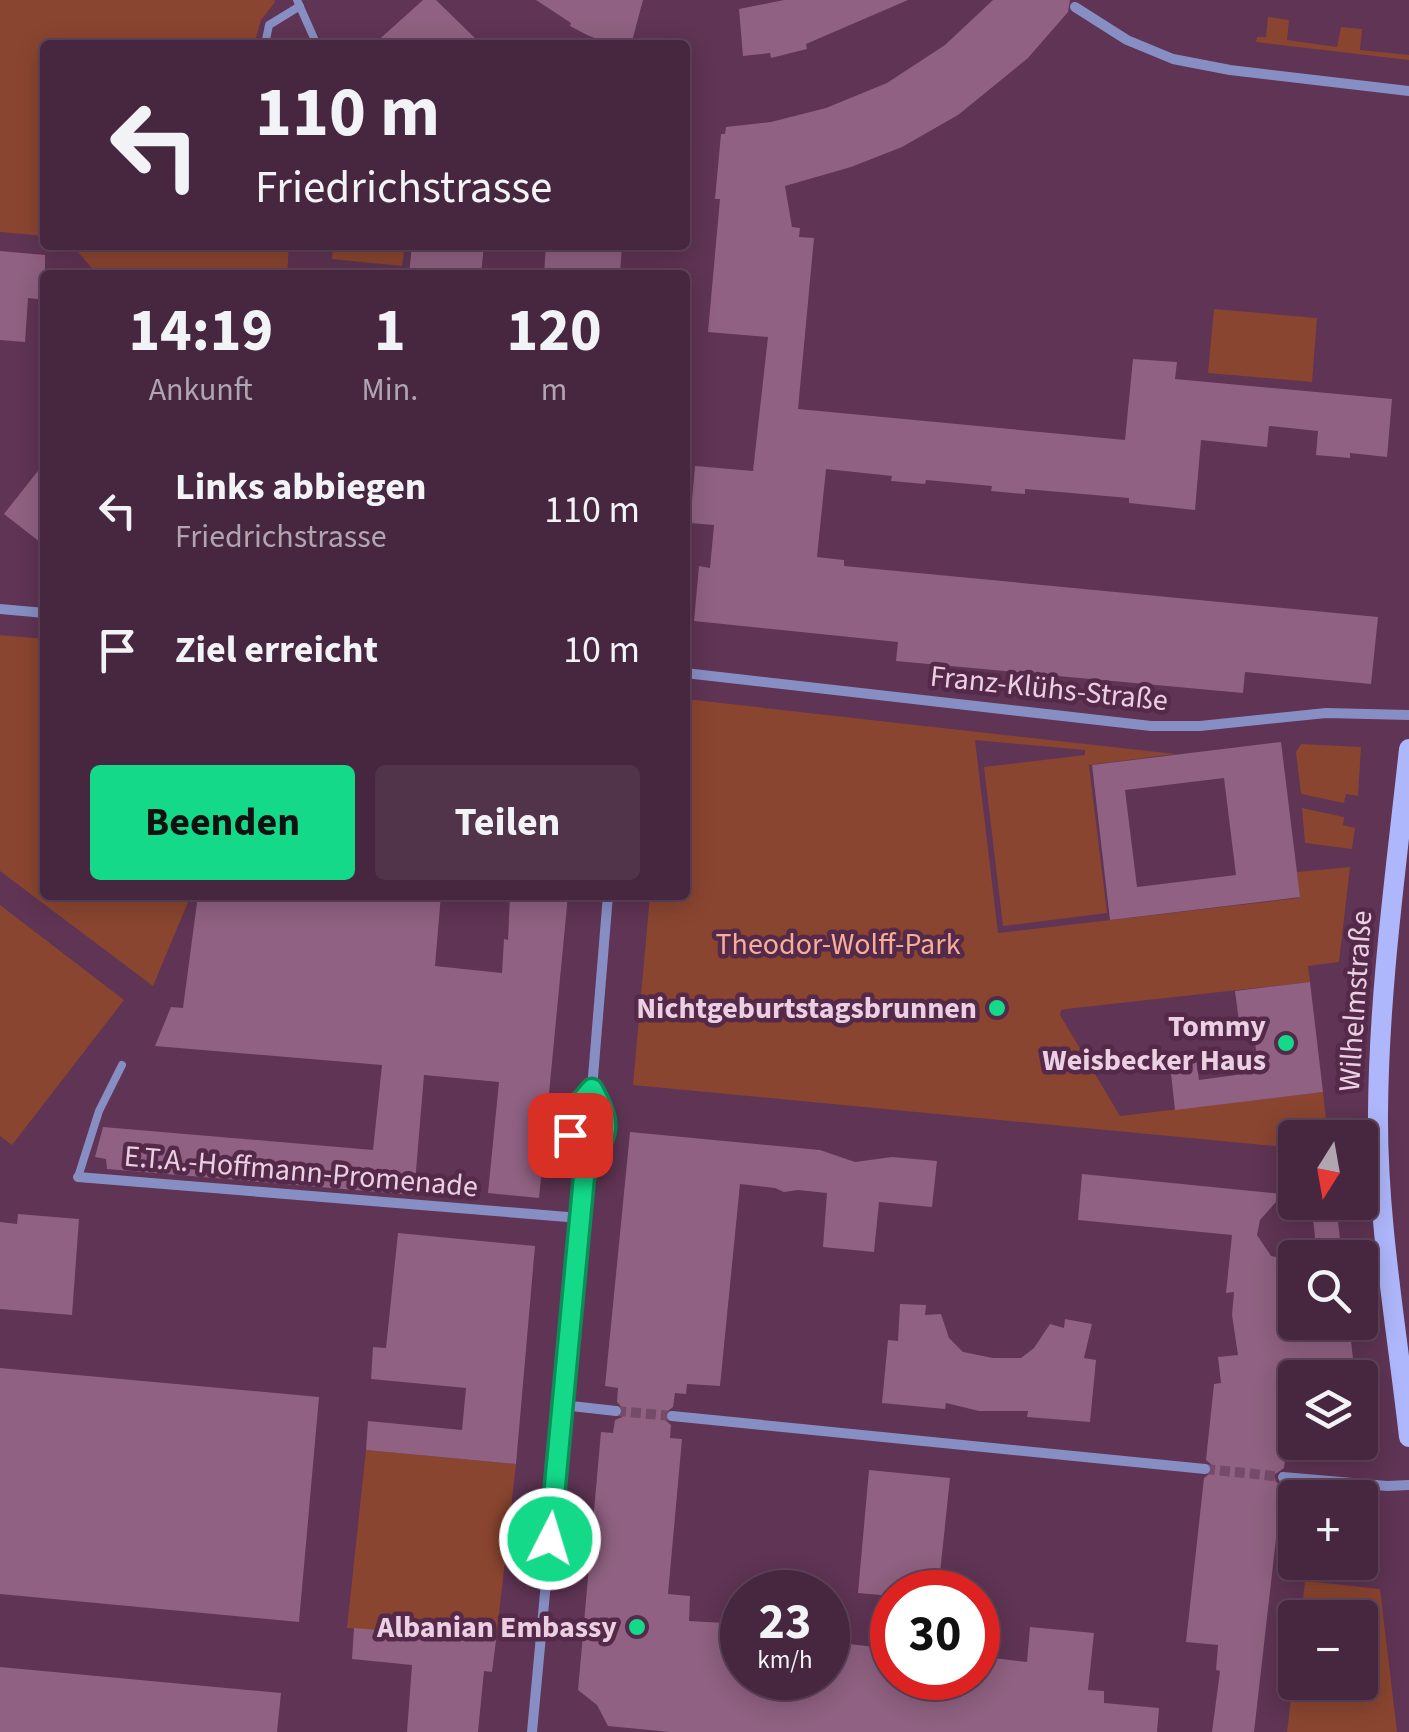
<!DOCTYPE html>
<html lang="de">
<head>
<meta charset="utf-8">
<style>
	:root { --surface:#47273f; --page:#51334a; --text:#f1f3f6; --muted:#b0a5b0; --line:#5f4459; --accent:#13d989 }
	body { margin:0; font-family:"Source Sans 3",sans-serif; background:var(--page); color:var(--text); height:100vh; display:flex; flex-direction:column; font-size:38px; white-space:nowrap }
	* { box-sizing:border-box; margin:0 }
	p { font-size:32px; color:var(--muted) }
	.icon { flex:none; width:55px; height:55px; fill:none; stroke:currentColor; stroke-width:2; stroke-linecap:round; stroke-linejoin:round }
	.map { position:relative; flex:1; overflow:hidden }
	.side { position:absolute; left:40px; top:270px; width:650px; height:630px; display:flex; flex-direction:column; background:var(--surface); border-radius:10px; box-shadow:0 5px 25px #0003,0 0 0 2px var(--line) }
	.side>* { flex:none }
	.top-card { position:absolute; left:40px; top:40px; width:650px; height:210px; border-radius:10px; box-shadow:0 5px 25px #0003,0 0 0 2px var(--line); background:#47273f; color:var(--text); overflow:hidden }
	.needle { width:65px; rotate:191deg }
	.buttons { position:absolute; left:1278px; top:1120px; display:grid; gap:20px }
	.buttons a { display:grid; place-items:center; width:100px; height:100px; border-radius:10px; background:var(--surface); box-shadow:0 5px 25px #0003,0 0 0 2px var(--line); font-size:50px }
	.speed { position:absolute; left:720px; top:1570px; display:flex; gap:20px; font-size:50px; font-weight:700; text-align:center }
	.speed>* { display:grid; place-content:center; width:130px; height:130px; border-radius:50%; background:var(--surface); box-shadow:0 5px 25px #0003,0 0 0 2px var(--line); line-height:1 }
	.speed small { font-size:25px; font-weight:400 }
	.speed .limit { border:15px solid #d22; background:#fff; color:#111 }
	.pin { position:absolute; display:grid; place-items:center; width:85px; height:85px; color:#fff; margin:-42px; border-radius:20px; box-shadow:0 5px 15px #0006 }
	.me { position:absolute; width:110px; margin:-55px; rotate:5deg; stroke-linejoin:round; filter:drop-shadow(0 0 8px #0008) }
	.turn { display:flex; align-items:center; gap:35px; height:210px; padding:0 50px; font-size:45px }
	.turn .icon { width:130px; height:130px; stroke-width:2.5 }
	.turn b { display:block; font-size:70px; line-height:85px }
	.eta { display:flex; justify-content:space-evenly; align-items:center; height:170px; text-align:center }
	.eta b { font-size:60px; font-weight:700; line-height:70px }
	.action { display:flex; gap:20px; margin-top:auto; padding:20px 50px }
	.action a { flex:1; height:115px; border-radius:10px; background:var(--accent); color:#111; font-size:40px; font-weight:700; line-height:115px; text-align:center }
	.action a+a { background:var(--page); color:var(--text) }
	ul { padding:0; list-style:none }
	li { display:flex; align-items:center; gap:30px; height:140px; padding:0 50px }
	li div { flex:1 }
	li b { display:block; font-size:38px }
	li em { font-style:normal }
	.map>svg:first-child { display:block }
	.green { fill:#8a4530 }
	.building { fill:#906182; fill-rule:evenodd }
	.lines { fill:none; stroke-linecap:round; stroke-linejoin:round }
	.minor-tunnel { stroke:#744b69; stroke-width:10; stroke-dasharray:10 5; stroke-linecap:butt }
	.service { stroke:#868ec3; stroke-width:8 }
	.minor { stroke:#868ec3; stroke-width:10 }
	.secondary { stroke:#aeb7fb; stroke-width:20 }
	.route-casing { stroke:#0c8d59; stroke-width:25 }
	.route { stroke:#13d989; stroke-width:18 }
	.poi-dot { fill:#13d989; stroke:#542949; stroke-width:4 }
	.labels { text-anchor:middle; stroke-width:9; stroke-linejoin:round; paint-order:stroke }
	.street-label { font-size:30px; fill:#ebcfe2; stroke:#542949 }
	.park-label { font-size:30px; fill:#f5ae98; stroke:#542949 }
	.poi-label { font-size:30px; font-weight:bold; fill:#ebcfe2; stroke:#542949; text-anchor:end }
</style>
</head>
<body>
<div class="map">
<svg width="1409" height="1732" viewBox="0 0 1409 1732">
	<rect width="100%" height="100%" fill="#5f3454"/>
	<g class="green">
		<polygon points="0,0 274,0 275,2 261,20 254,45 45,45 45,236 0,232"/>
		<polygon points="1268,17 1289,20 1287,40 1337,47 1341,27 1362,29 1360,50 1409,55 1409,60 1256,42 1257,37 1266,37"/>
		<polygon points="72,245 289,245 287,275 96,273"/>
		<polygon points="333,245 405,245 402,266 332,259"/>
		<polygon points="1214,309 1317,318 1312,382 1208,373"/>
		<polygon points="0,635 45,639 45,895 191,895 153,986 0,871"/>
		<polygon points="685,699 1175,754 1089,765 1107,913 1003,926 984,767 1085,755 1085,750 975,740 998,933 1299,898 1297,872 1350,867 1339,962 1308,966 1310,982 1066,1009 1061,1010 1060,1015 1120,1116 1323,1092 1328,1137 1295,1138 1295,1148 633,1085 650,895 685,895"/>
		<polygon points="1301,744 1361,747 1358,796 1346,794 1344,803 1301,794 1296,752"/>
		<polygon points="1302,808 1344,817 1343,825 1355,828 1352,849 1305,843"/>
		<polygon points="0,905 124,1000 12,1145 0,1136"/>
		<polygon points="366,1450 516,1464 496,1640 347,1628"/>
		<polygon points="1305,1581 1380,1589 1397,1732 1287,1732 1295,1666 1295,1682 1360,1682 1360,1618 1301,1617"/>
	</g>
	<g class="building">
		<polygon points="423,0 436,0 482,45 373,45"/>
		<polygon points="536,0 643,0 631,45 605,39 604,42 587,35 570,26 571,23"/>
		<polygon points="784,0 908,0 806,44 807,49 771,58 770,53 743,56 739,9"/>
		<polygon points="993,0 1070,0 1068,12 1028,58 958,115 902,147 851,167 785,186 792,227 800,228 799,237 814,238 798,409 1125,440 1133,359 1177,362 1175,379 1392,399 1387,457 1350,453 1350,458 1316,455 1318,431 1269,426 1267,447 1201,440 1195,510 1129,503 1129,498 1025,489 1025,494 991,491 992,486 926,480 925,484 891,481 892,476 826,469 817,557 844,560 844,566 1378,617 1371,684 1245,672 1243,693 1058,676 896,661 898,642 694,621 699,566 710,568 714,525 690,523 695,466 753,471 768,337 708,332 720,199 715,199 721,134 725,134 726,127 771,122 826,108 887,83 945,45"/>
		<polygon points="412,245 484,245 481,275 409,275"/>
		<polygon points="546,245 622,245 620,275 544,275"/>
		<polygon points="0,251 45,255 45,300 28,298 25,342 0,340"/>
		<polygon points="45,462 45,546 4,514"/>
		<path d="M 1281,742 L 1300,897 L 1110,920 L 1092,765 ZM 1224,778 L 1236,875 L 1137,887 L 1125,790 Z"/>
		<polygon points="198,895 441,895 435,966 502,973 504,939 508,940 510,895 568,895 539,1198 488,1193 499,1082 424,1075 414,1195 107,1169 106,1159 95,1157 103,1127 373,1150 382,1065 155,1046 171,1007 183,1008"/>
		<polygon points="1310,982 1323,1092 1175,1110 1169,1055 1195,1052 1199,1080 1258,1072 1253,1020 1239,1021 1235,991"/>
		<polygon points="630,1132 820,1150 855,1162 892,1157 937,1161 932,1207 879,1202 874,1252 823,1247 827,1193 798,1190 784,1192 775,1188 740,1184 720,1386 687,1384 686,1394 675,1393 673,1407 664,1414 665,1420 671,1425 670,1438 682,1439 668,1594 690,1596 689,1621 742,1624 739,1678 828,1678 828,1654 840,1655 841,1651 848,1652 849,1644 892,1649 892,1678 978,1678 978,1667 984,1665 985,1657 1027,1662 1030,1627 1094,1633 1088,1690 1104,1691 1104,1703 1159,1708 1157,1732 670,1732 608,1726 597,1705 578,1690 601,1432 613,1433 615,1420 622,1417 625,1411 617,1402 618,1388 605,1386"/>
		<polygon points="1082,1174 1283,1194 1260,1220 1257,1235 1271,1256 1295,1261 1295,1322 1349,1322 1355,1378 1295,1378 1295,1434 1289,1429 1284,1468 1274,1475 1276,1482 1282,1486 1254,1732 1212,1732 1220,1671 1216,1670 1218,1645 1186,1642 1204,1478 1213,1471 1212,1465 1206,1460 1214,1384 1221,1383 1218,1357 1238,1355 1232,1315 1234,1292 1226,1293 1232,1235 1078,1220"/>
		<polygon points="1330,1202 1336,1202 1342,1258 1309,1258 1315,1237 1313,1219"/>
		<polygon points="18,1214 79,1219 72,1315 0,1309 0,1222 17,1224"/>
		<polygon points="398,1233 535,1246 516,1464 366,1450 368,1421 462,1430 466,1388 371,1379 373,1347 386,1348"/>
		<polygon points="900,1304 926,1305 925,1315 941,1314 949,1338 963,1352 993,1358 1021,1358 1034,1348 1050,1324 1064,1328 1065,1319 1092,1324 1084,1358 1096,1360 1090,1422 1027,1417 1028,1411 979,1411 946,1403 945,1409 882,1403 888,1340 898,1341"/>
		<polygon points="0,1368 319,1397 299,1622 0,1594"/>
		<polygon points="869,1470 950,1478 938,1592 892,1592 892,1596 858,1593"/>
		<polygon points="354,1628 496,1640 492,1672 484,1671 478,1732 407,1732 412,1665 352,1659"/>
		<polygon points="0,1667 281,1693 277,1732 0,1732"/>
	</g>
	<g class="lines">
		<g class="minor-tunnel">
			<polyline points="616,1411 672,1416"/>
			<polyline points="1205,1469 1283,1477"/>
		</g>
		<g class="service">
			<polyline points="297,0 317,45"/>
			<polyline points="265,45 269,25 300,6"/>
			<polyline points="78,1177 99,1111 122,1065"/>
		</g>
		<g class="minor">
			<polyline points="1075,7 1127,40 1173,59 1230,70 1409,91"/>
			<polyline points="0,609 45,613"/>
			<polyline points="685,673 1151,726 1200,726 1326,713 1409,715"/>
			<path d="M 585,1166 C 567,1129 563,1121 592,1089"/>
			<polyline points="78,1177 580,1218"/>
			<polyline points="562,1405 616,1411"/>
			<polyline points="672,1416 1205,1469"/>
			<polyline points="1283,1477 1387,1486 1409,1485"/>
			<path d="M 532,1732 L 585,1166 C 609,1132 611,1127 592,1089 L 608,895"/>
		</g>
		<path class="secondary" d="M 1409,749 C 1396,870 1379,990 1378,1112 C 1377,1220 1397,1330 1409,1437"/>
	</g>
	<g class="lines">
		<g class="route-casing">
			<path id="route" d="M 550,1539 L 585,1166 C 609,1133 612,1126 592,1089 L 572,1112 L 570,1135"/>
		</g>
		<use href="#route" class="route"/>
	</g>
	<g class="poi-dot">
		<circle cx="997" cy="1008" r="10"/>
		<circle cx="1286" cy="1043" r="10"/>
		<circle cx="637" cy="1627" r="10"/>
	</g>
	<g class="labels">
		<g class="street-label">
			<text transform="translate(1049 688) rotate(6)" y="10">Franz-Klühs-Straße</text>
			<text transform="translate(1355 1001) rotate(-86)" y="10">Wilhelmstraße</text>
			<text transform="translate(301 1171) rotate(5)" y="10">E.T.A.-Hoffmann-Promenade</text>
		</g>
		<g class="park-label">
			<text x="838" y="954">Theodor-Wolff-Park</text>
		</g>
		<g class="poi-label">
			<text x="977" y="1018">Nichtgeburtstagsbrunnen</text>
			<text x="1266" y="1036">Tommy<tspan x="1266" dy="34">Weisbecker Haus</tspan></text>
			<text x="617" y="1637">Albanian Embassy</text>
		</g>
	</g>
</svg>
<div class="buttons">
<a><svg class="needle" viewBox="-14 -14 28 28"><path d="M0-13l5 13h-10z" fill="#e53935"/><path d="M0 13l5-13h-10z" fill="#b0a5b0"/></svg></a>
<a><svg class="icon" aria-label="search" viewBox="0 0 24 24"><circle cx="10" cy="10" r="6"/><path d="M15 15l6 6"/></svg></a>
<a><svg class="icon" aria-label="layers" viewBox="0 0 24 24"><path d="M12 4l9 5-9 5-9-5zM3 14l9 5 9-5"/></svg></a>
<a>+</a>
<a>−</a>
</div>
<div class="speed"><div>23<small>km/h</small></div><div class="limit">30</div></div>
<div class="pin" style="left:570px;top:1135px;background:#d93025"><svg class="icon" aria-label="arrive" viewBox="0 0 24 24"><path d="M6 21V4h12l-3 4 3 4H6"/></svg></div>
<svg class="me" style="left:550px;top:1539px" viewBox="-20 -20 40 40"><circle r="17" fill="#13d989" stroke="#fff" stroke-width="3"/><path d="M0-11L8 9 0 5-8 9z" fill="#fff"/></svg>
<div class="top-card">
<div class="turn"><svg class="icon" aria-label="left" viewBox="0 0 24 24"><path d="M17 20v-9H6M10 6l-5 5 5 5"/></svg><div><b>110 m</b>Friedrichstrasse</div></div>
</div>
<section class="side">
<div class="eta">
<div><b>14:19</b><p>Ankunft</p></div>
<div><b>1</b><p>Min.</p></div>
<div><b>120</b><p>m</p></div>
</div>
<ul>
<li><svg class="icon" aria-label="left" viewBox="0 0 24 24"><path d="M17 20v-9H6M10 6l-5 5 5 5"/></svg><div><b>Links abbiegen</b><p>Friedrichstrasse</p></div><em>110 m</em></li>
<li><svg class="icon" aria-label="arrive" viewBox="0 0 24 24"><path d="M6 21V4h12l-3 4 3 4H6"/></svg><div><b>Ziel erreicht</b></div><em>10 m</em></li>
</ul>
<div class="action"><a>Beenden</a><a>Teilen</a></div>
</section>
</div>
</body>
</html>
